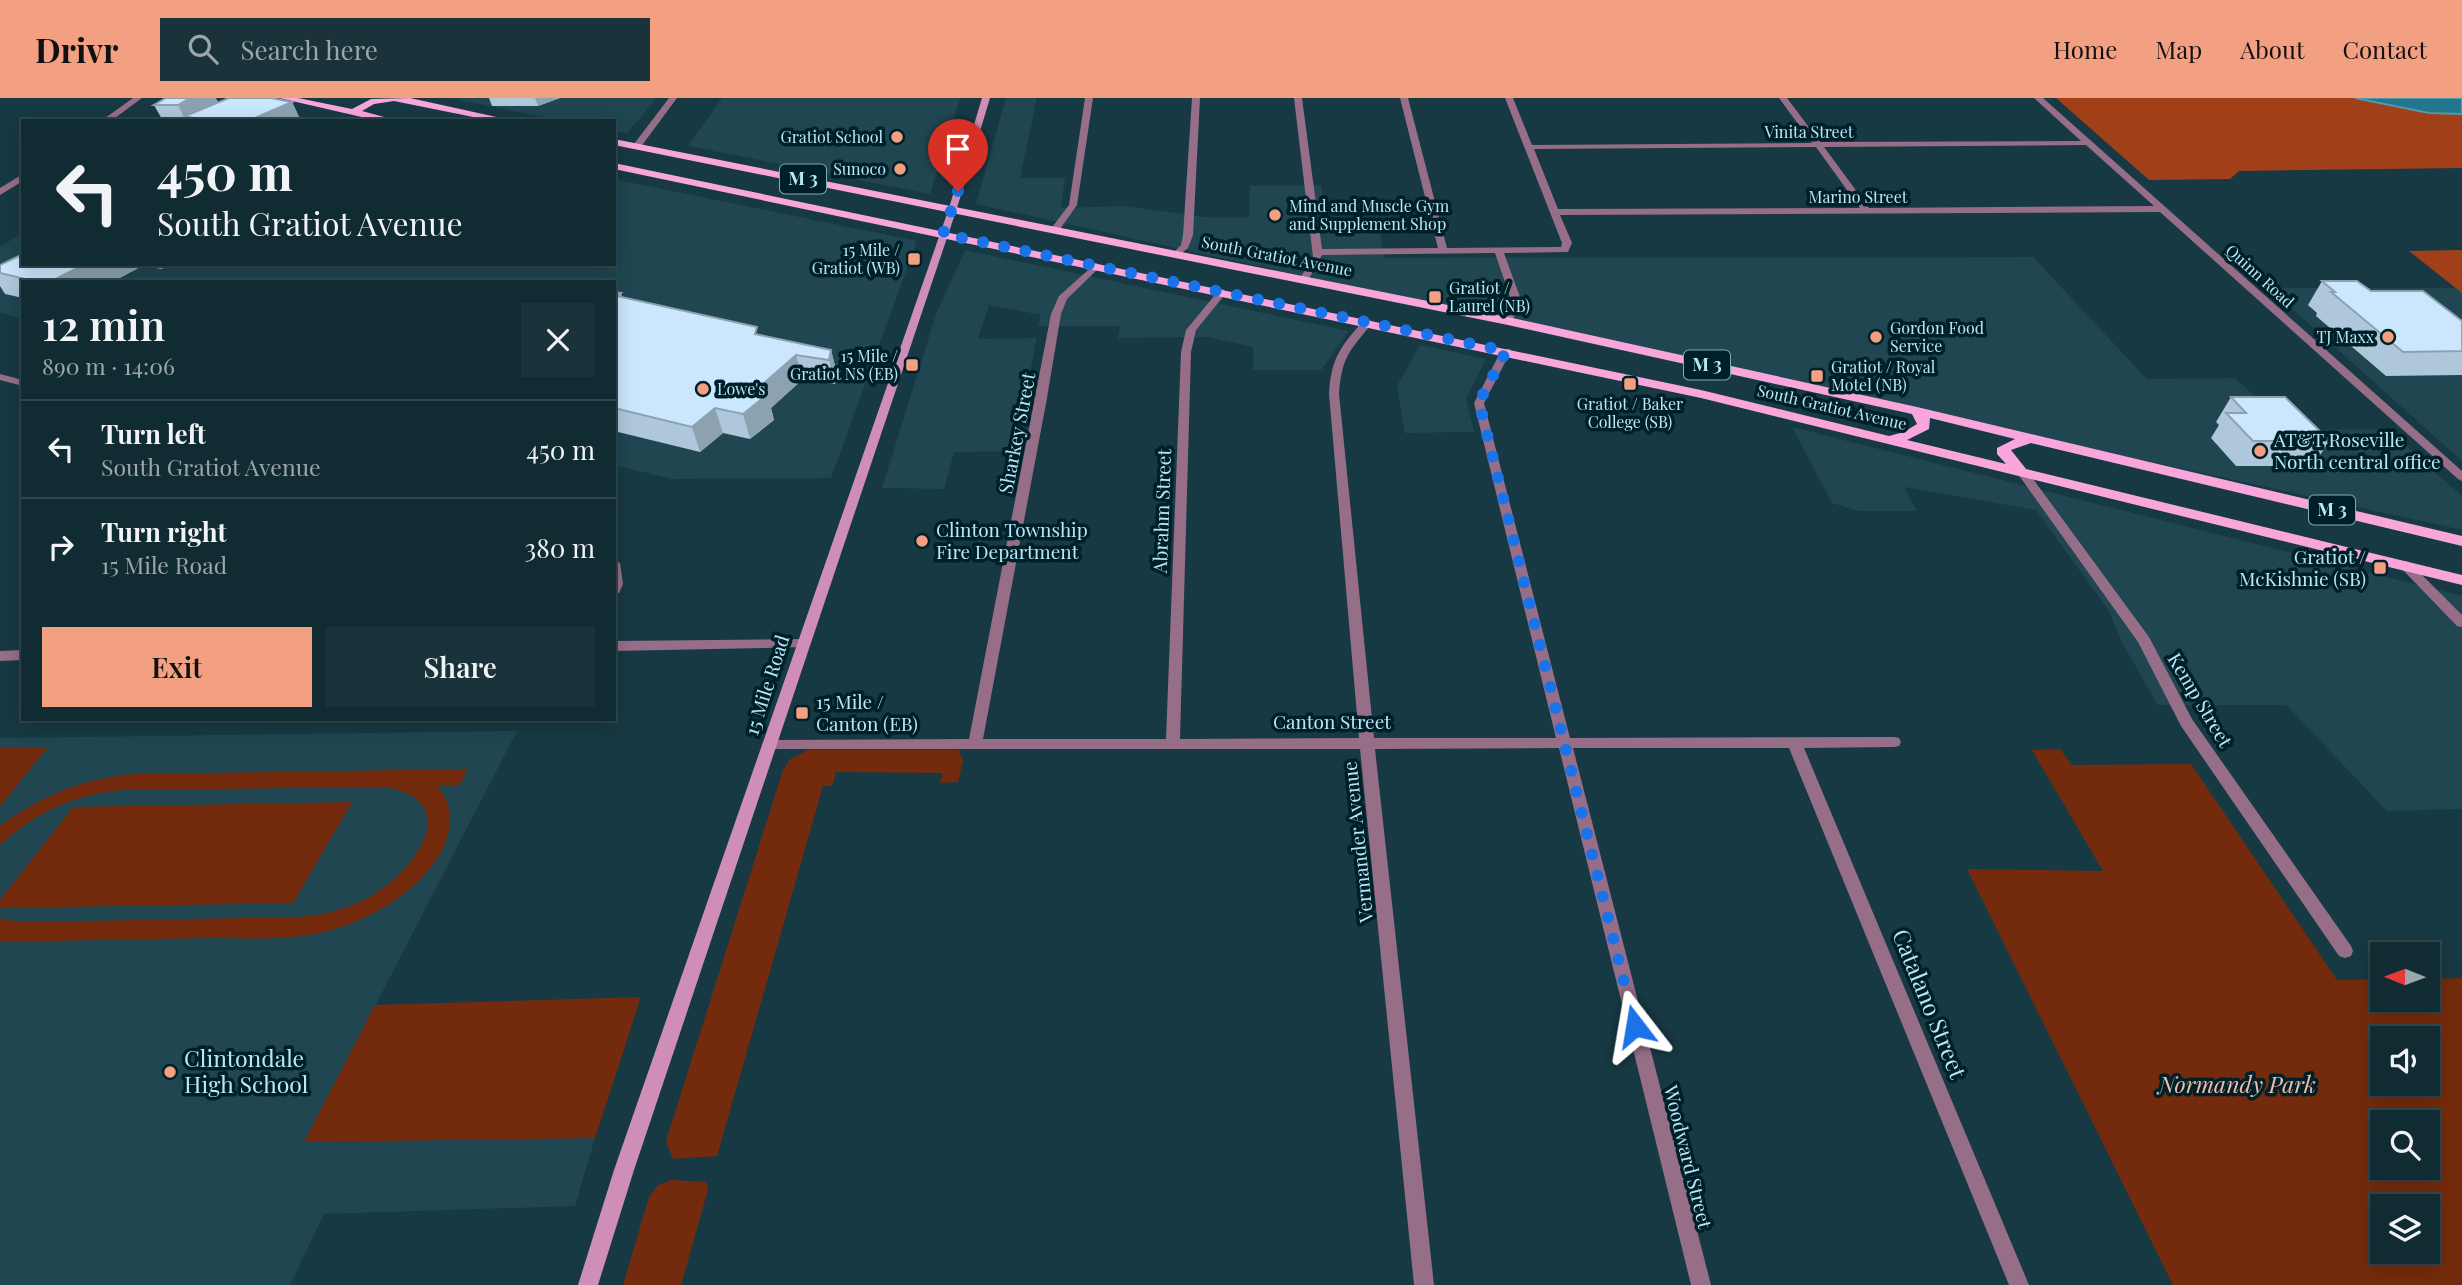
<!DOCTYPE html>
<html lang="en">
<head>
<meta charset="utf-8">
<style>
	:root { --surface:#112b32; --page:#1a333a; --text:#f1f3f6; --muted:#9ca7ac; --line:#30474d; --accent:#f39f82 }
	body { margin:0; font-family:"Playfair Display",serif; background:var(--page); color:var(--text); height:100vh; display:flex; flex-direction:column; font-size:26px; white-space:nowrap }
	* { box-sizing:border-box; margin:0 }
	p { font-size:23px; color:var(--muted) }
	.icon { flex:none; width:38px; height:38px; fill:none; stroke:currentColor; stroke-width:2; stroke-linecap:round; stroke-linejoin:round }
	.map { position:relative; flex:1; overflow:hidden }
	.sheet { position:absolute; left:21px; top:182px; width:595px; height:441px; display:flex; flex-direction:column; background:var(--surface); border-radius:0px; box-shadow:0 4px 18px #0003,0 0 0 2px var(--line) }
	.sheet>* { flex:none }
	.top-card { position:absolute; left:21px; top:21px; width:595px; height:147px; border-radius:0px; box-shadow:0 4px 18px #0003,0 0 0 2px var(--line); background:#112b32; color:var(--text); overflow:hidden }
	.needle { width:46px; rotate:271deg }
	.tools { position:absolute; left:2370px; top:844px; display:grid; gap:14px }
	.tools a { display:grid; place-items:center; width:70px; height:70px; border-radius:0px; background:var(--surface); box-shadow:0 4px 18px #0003,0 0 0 2px var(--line); font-size:35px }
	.pin { position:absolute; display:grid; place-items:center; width:60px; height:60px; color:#fff; margin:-72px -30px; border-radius:50% 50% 50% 0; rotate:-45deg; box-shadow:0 0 7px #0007 }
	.pin .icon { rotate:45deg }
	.me { position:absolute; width:77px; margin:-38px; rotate:346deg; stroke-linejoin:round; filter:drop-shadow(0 0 5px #0008) }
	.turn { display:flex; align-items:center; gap:24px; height:147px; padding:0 21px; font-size:32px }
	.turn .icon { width:91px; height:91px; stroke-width:2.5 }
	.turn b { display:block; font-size:49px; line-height:60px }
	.round { display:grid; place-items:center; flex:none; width:74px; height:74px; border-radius:0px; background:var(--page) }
	.summary { display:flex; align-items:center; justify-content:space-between; height:119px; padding:0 21px }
	h1 { font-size:42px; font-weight:600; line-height:52px }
	.primary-button { display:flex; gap:14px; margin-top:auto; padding:14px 21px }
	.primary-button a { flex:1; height:80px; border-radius:0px; background:var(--accent); color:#111; font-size:28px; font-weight:600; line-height:80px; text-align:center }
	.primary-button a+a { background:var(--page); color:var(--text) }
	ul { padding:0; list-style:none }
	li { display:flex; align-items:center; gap:21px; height:98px; padding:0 21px; border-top:2px solid var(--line) }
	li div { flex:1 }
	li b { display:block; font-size:26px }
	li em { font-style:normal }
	header { display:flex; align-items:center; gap:42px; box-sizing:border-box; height:98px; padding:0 35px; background:var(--accent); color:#111 }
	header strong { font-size:33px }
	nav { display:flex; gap:38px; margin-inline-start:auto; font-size:24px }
	.search { width:490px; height:63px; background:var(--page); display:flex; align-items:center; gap:18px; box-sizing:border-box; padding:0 24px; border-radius:0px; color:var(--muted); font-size:26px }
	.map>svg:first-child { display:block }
	.built { fill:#1f4651 }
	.green { fill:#742b0d; fill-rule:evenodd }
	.forest { fill:#a13f18 }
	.water { fill:#24768c; stroke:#5098ac; stroke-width:2 }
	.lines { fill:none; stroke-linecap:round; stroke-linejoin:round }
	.minor { fill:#966e88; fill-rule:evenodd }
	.secondary { fill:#ce8eb8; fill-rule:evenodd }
	.primary { fill:#f9a6dd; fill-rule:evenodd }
	.wall { fill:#aec7da }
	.shaded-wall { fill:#8da2b1 }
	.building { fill:#cae7fd; stroke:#8da2b1; stroke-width:2 }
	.route { stroke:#1a73e8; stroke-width:12; stroke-dasharray:0 21.6 }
	.poi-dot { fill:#f39f82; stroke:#002029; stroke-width:2.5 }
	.labels { text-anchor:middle; stroke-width:7; stroke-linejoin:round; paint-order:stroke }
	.far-street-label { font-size:16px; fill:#b8e8f7; stroke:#002029 }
	.far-poi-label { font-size:16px; fill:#b8e8f7; stroke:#002029; text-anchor:end }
	.shield { fill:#002029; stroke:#81acb9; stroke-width:2 }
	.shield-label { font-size:18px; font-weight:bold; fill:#b8e8f7 }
	.street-label { font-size:19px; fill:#b8e8f7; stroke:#002029 }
	.poi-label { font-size:19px; fill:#b8e8f7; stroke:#002029; text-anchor:start }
	.near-street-label { font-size:23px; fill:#b8e8f7; stroke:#002029 }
	.near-poi-label { font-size:23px; fill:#b8e8f7; stroke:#002029; text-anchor:start }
	.near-park-label { font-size:23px; font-style:italic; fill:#f2bca9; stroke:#002029 }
</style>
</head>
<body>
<header>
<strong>Drivr</strong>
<div class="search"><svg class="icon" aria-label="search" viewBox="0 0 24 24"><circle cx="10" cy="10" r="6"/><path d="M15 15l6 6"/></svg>Search here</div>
<nav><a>Home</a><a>Map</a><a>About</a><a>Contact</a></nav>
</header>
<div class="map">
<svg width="2462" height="1187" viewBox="0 0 2462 1187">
	<rect width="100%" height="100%" fill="#173943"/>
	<g class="built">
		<polygon points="449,0 657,0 627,35 614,33 614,23 563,23"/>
		<polygon points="722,0 960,0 930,96 688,48"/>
		<polygon points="1006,0 1037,0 1020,80 1065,80 1061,110 1124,108 1205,119 1249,120 1250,88 1321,87 1328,133 1380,134 1384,160 2033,159 2147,281 2235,280 2292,332 2387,331 2462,398 2462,432 976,106"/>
		<polygon points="614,81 917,143 831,380 672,381 614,367 614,184 23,184 23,221 0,215 0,149 23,134 23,166 614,166"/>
		<polygon points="965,152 1349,233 1321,272 1253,272 1253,249 1208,239 1118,240 1120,228 1038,228 1041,217 989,207 978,241 1037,240 1014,353 954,354 944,391 882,390 936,216"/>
		<polygon points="2269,190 2455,190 2462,195 2462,363"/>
		<polygon points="1420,247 1486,261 1466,301 1474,334 1405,335 1397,288"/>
		<polygon points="1792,329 2462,498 2462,711 2387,713 2286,607 2158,607 2121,543 2109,513 2036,412 1904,389 1917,413 1858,413 1832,405"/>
		<polygon points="517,633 305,1044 595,1040 575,1108 324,1116 290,1187 0,1187 0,640"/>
	</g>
	<g class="green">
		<polygon points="0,649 48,649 0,708"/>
		<path d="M 2060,651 L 2072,667 L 2191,666 L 2337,882 L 2382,881 L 2382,901 L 2427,901 L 2427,881 L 2462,880 L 2462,1187 L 2173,1187 L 1967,771 L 2103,773 L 2032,652 ZM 2382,940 L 2427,940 L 2427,985 L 2382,985 ZM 2382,1024 L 2427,1024 L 2427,1069 L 2382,1069 ZM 2382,1108 L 2427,1108 L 2427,1153 L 2382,1153 Z"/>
		<polygon points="808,652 959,652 963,663 958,684 940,685 943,675 836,674 832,688 823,688 717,1058 673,1061 666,1043 783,672 789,662"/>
		<path d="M 468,671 L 460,687 L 437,688 C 455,709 453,732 440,756 C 416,796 368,823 324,834 C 286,843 245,840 207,840 C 138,841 69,843 0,844 L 0,821 L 24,824 L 299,819 C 324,817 348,811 371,798 C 413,774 466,704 386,689 L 122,692 C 76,696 34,715 0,747 L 0,728 C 40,698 85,680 134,676 Z"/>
		<polygon points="352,704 293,805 0,810 0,802 73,709"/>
		<polygon points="641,899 595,1040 304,1044 375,907"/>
		<polygon points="671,1082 706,1084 708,1092 681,1187 623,1187 649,1099 658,1087"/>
	</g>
	<g class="forest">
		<polygon points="2056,0 2355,0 2429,15 2462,16 2462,70 2239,73 2230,81 2149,82"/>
		<polygon points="2462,152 2462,195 2409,153"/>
	</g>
	<polygon class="water" points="2355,0 2462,0 2462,16 2429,15"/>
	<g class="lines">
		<g class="minor">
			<polygon points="133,0 142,0 111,23 101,23"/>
			<polygon points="669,0 677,0 640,50 634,50 634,46"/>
			<polygon points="1085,0 1093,0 1077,107 1058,134 1055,135 1050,132 1069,107"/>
			<polygon points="1192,0 1200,0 1193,137 1188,150 1177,159 1172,156 1181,147 1183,137"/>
			<path d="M 1294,0 L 1302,0 L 1322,151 L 1438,150 L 1400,0 L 1408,0 L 1447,150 L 1561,149 L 1562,145 L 1505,0 L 1513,0 L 1532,47 L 1812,45 L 1779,0 L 1787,0 L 1820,44 L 2081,43 L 2034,0 L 2043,0 L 2462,373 L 2462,383 L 2458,381 L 2160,114 L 1560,117 L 1572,145 L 1568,154 L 1504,155 L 1520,199 L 1513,223 L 1508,226 L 1503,223 L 1510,199 L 1495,155 L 1322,157 L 1307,184 L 1301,184 L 1299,182 L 1313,159 ZM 2086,47 L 2154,108 L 1869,110 L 1824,49 ZM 1816,49 L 1860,110 L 1558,111 L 1534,51 Z"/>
			<polygon points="23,76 23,83 0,97 0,90"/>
			<path d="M 1096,165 L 1101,168 L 1067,201 L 1061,216 L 1047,300 L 983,641 L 1166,641 L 1181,254 L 1186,232 L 1219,192 L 1222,191 L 1227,194 L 1196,232 L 1191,254 L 1180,641 L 1359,640 L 1329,296 C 1331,260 1341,248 1364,222 L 1368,221 L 1373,224 C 1350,253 1342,257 1339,296 L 1374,640 L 1556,640 L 1474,305 L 1501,253 L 1502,251 L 1510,251 L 1511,253 L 1484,305 L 1570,640 L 1894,639 L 1899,640 L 1901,644 L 1899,648 L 1894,649 L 1804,650 L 2029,1187 L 2009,1187 L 1789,650 L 1573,650 L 1711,1187 L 1691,1187 L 1559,650 L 1375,651 L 1434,1187 L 1414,1187 L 1360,651 L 766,651 L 764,647 L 766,643 L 771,642 L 969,641 L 1051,216 L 1059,198 Z"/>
			<polygon points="0,276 23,282 23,288 0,282"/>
			<polygon points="2021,368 2025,370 2149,539 2192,621 2351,848 2353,853 2351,858 2345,860 2339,858 2181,628 2138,544 2015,372"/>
			<polygon points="614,461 620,465 623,486 619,495 614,496"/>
			<polygon points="2405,463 2409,464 2462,517 2462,529 2457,528 2401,470 2399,467 2401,464"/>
			<polygon points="802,541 809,546 807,549 614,553 614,543"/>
			<polygon points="23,552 23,562 0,563 0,553"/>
		</g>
		<polygon class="secondary" points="982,0 990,0 957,110 634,1072 598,1187 578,1187 614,1072 949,110"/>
		<g class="primary">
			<polygon points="279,0 298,0 352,11 371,1 410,0 514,23 493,23 394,3 374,6 362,13 399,23 379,23"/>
			<path d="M 614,41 L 1508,219 L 1917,309 L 2462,438 L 2462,448 L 2031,345 L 2011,352 L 2026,371 L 2462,477 L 2462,487 L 1701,300 L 614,71 L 614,65 L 1701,292 L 1889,338 L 1904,334 L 1917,326 L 1912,316 L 1508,227 L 614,47 ZM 1930,320 L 2015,341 L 1997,350 L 1997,356 L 2006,366 L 1907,342 L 1929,331 Z"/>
		</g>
	</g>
	<g class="wall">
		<polygon points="489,0 560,0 538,8 492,8"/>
		<polygon points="218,4 211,7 292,4 301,23 163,23 154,7"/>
		<polygon points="23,166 171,166 161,171 144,167 112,184 23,184 23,200 5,196 0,188 0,167"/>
		<polygon points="2322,183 2371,193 2462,223 2462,277 2386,278 2316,218 2317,215 2308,207"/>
		<polygon points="614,194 621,195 622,199 759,237 831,252 837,276 835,286 803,281 771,310 774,322 750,341 723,335 700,354 614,333"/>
		<polygon points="2231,299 2330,343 2312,368 2236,368 2211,340 2219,327 2216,324"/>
	</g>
	<g class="shaded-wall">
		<polygon points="190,0 216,0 218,4 192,20 185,18 188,22 186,23 178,7"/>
		<polygon points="535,0 560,0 538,8"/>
		<polygon points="292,4 301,23 248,23"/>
		<polygon points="85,166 144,166 144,167 112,184 50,184"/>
		<polygon points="158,166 171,166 161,171"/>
		<polygon points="831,252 837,276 835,286 829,262"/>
		<polygon points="796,257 803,281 771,310 774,322 750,341 743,316 754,294"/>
		<polygon points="715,310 723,335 700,354 692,329"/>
	</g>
	<g class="building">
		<polygon points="166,0 190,0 178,7 154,7"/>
		<polygon points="229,0 271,0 292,4 248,23 206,23 185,18"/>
		<polygon points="23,156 23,166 85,166 50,184 38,184 0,175 0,167"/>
		<polygon points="2322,183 2357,183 2371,193 2423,193 2462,223 2462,253 2403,254 2331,194 2335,194"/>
		<polygon points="614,194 621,195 617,198 757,229 755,236 831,252 829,262 796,257 754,294 767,297 743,316 715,310 692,329 614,310"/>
		<polygon points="2231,299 2285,299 2330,343 2253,343 2226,315 2246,315"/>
	</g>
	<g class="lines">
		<polyline class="route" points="958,93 943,136 1506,253 1479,304 1635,928"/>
	</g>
	<g class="poi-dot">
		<circle cx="897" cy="39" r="7"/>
		<circle cx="900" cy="71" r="7"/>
		<circle cx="1275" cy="117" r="7"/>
		<rect x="907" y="154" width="14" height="14" rx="3.5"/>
		<rect x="1428" y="192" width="14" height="14" rx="3.5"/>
		<circle cx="1876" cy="239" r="7"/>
		<circle cx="2388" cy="239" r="7"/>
		<rect x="905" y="260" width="14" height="14" rx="3.5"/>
		<rect x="1810" y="271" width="14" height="14" rx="3.5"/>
		<rect x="1623" y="279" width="14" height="14" rx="3.5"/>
		<circle cx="703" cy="291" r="7"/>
		<circle cx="2260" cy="353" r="7"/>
		<circle cx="922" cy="443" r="7"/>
		<rect x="2373" y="463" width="14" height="14" rx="3.5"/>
		<rect x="795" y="608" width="14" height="14" rx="3.5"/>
		<circle cx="170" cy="974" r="7"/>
	</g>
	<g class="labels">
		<g class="far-street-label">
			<text x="1809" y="40">Vinita Street</text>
			<text x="1858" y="105">Marino Street</text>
			<text transform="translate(1277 158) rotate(11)" y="6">South Gratiot Avenue</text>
			<text transform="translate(2260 178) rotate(42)" y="6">Quinn Road</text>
			<text transform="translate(1832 309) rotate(13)" y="6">South Gratiot Avenue</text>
		</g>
		<g class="far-poi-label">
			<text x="883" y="45">Gratiot School</text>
			<text x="886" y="77">Sunoco</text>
			<text x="1289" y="114" text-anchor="start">Mind and Muscle Gym<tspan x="1289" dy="18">and Supplement Shop</tspan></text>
			<text x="900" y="158">15 Mile /<tspan x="900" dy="18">Gratiot (WB)</tspan></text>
			<text x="1449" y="196" text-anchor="start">Gratiot /<tspan x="1449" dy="18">Laurel (NB)</tspan></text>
			<text x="1890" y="236" text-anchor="start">Gordon Food<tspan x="1890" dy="18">Service</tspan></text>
			<text x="2374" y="245">TJ Maxx</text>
			<text x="898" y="264">15 Mile /<tspan x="898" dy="18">Gratiot NS (EB)</tspan></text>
			<text x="1831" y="275" text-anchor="start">Gratiot / Royal<tspan x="1831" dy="18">Motel (NB)</tspan></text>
			<text x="717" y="297" text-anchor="start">Lowe's</text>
			<text x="1630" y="312" text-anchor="middle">Gratiot / Baker<tspan x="1630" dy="18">College (SB)</tspan></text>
		</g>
		<g class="shield">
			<rect x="780" y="66.5" width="46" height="29" rx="5"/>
			<rect x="1684" y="252.5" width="46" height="29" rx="5"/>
			<rect x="2309" y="397.5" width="46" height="29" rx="5"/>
		</g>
		<g class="shield-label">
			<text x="803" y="87">M 3</text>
			<text x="1707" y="273">M 3</text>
			<text x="2332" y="418">M 3</text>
		</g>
		<g class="street-label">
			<text transform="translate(1017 335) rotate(-79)" y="7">Sharkey Street</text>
			<text transform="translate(1162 413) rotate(-88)" y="7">Abrahm Street</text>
			<text transform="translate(767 587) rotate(-72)" y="7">15 Mile Road</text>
			<text transform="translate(2200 602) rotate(59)" y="7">Kemp Street</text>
			<text x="1332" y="631">Canton Street</text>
			<text transform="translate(1358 744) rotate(-96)" y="7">Vermander Avenue</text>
			<text transform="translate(1688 1059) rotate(76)" y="7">Woodward Street</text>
		</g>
		<g class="poi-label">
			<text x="2274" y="349">AT&amp;T Roseville<tspan x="2274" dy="22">North central office</tspan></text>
			<text x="936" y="439">Clinton Township<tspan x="936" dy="22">Fire Department</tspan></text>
			<text x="2366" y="466" text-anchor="end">Gratiot /<tspan x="2366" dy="22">McKishnie (SB)</tspan></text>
			<text x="816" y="611">15 Mile /<tspan x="816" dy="22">Canton (EB)</tspan></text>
		</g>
		<g class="near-street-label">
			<text transform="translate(1929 906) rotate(68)" y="8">Catalano Street</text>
		</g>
		<g class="near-poi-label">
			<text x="184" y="969">Clintondale<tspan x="184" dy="26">High School</tspan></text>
		</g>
		<g class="near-park-label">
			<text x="2237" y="995">Normandy Park</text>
		</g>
	</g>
</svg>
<div class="tools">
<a><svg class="needle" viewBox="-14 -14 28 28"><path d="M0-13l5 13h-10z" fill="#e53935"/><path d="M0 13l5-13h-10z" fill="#9ca7ac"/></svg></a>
<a><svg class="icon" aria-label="sound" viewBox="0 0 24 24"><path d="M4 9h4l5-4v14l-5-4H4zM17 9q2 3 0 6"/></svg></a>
<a><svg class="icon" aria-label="search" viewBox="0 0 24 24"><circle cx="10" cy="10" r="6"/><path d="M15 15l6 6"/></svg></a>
<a><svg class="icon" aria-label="layers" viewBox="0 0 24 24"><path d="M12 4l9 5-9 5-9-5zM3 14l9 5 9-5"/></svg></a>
</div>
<div class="pin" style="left:958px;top:93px;background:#d93025"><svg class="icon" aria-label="arrive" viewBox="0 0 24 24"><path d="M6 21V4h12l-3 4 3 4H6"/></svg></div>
<svg class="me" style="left:1635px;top:928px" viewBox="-20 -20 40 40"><path d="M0-17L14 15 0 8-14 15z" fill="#1a73e8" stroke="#fff" stroke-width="4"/></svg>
<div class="top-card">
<div class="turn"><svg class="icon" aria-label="left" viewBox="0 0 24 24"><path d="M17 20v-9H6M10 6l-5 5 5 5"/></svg><div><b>450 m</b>South Gratiot Avenue</div></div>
</div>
<section class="sheet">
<div class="summary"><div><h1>12 min</h1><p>890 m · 14:06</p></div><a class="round"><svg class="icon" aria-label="close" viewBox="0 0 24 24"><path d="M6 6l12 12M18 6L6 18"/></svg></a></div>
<ul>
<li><svg class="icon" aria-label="left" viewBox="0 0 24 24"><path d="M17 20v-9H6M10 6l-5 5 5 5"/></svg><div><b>Turn left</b><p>South Gratiot Avenue</p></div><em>450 m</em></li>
<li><svg class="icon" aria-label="right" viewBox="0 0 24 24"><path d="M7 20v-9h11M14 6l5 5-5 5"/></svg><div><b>Turn right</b><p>15 Mile Road</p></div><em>380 m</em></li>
</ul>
<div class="primary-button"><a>Exit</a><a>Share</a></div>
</section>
</div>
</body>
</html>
